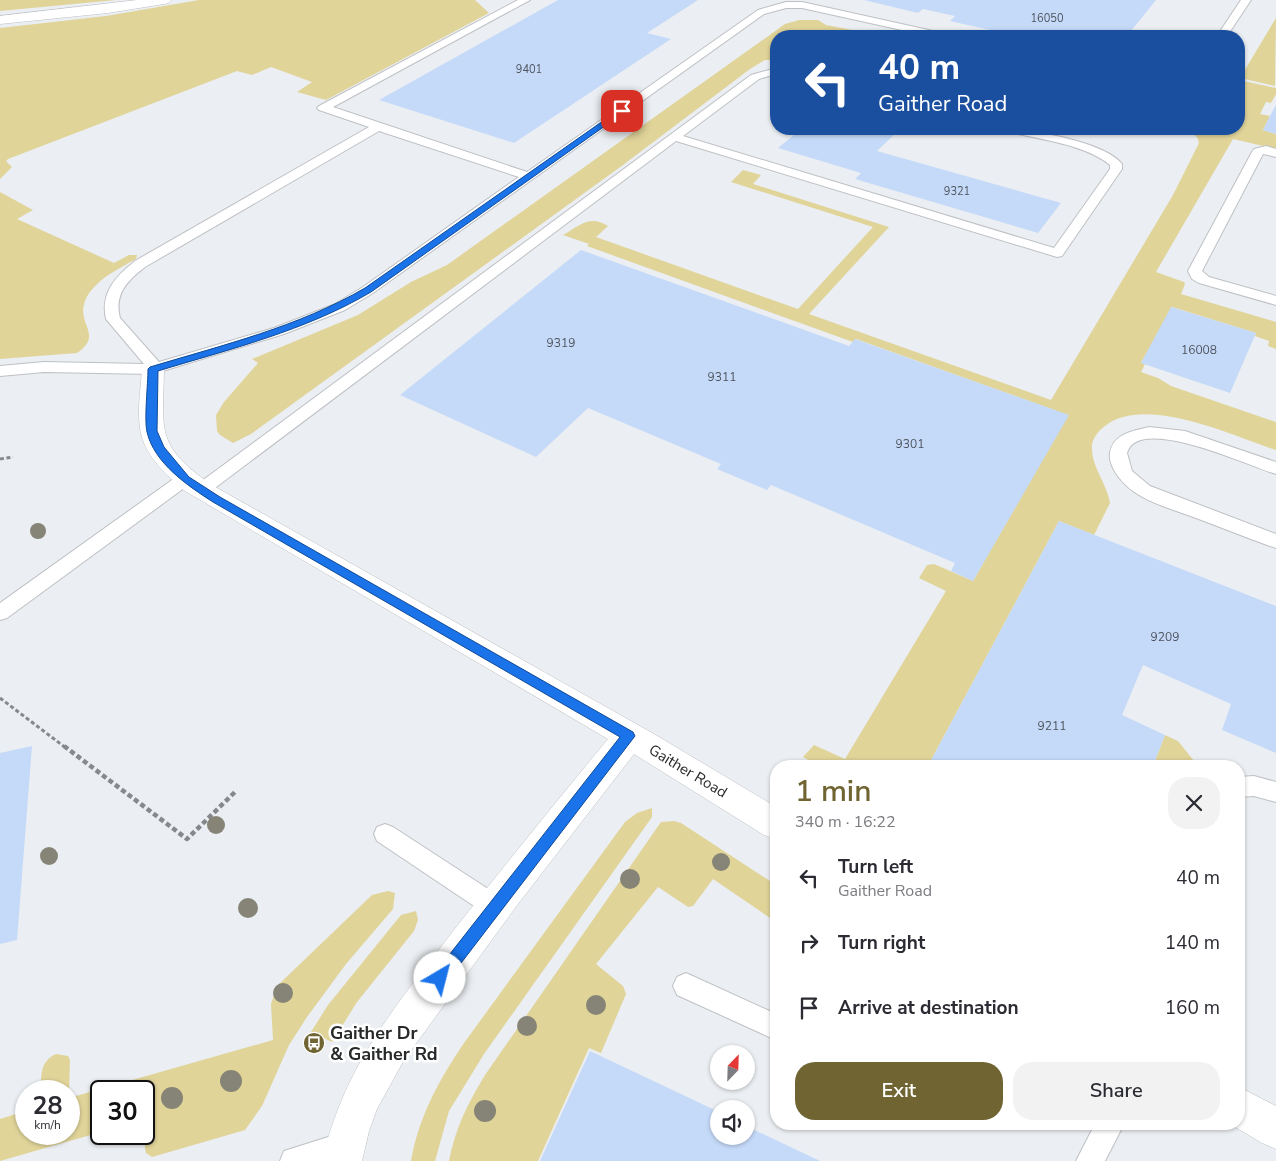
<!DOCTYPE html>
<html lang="en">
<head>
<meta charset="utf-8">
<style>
	:root { --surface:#fff; --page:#f2f2f3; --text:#2b2b33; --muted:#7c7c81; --accent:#706532 }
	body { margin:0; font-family:"Nunito Sans",sans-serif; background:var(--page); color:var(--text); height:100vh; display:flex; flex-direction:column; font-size:19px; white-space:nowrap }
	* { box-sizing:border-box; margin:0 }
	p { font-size:16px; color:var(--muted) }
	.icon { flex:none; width:28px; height:28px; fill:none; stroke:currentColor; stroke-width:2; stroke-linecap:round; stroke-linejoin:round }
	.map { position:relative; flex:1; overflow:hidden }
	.details { position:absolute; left:770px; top:760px; width:475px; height:370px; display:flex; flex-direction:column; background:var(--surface); border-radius:20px; box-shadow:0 1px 4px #0004 }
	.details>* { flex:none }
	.banner { position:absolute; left:770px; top:30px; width:475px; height:105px; border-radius:20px; box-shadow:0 1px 4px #0004; background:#1a4fa0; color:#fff; overflow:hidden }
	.needle { width:32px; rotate:23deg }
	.tools { position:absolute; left:710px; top:1045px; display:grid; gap:10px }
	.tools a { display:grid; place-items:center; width:45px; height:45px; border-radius:50%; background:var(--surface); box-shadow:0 1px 4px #0004; font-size:25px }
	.speed { position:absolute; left:15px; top:1080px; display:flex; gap:10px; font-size:25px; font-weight:700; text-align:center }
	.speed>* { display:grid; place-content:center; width:65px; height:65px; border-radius:50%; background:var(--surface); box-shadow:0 1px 4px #0004; line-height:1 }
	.speed small { font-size:12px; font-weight:400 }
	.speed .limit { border:2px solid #111; border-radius:8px; background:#fff; color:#111 }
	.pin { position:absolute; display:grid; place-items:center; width:42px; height:42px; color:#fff; margin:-21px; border-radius:10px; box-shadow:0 2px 8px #0006 }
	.me { position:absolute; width:55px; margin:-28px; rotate:37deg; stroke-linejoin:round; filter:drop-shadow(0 0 4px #0008) }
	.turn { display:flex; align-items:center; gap:18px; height:105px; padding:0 25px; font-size:22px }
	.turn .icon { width:65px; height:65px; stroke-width:2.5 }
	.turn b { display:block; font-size:35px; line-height:42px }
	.round { display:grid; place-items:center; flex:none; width:52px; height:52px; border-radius:20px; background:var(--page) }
	.head { display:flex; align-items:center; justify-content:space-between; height:85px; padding:0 25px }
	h1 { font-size:30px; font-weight:600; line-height:38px; color:var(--accent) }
	.cta { display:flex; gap:10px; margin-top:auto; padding:10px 25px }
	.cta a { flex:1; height:58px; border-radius:20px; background:var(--accent); color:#fff; font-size:20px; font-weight:600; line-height:58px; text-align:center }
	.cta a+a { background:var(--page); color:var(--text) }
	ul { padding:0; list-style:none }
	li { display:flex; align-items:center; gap:15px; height:65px; padding:0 25px }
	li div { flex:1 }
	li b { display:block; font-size:19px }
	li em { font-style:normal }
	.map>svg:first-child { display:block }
	.green { fill:#e0d499 }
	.building { fill:#c5daf9 }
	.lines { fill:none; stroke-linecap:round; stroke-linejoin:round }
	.service-casing { stroke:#bec0c4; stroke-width:2 }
	.minor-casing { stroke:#bec0c4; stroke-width:1 }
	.motorway-casing { stroke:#bec0c4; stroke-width:1 }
	.path-far1 { stroke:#86888b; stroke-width:3; stroke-dasharray:4 2.5; stroke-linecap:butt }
	.path { stroke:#86888b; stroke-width:4.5; stroke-dasharray:5 3; stroke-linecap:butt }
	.service { fill:#fff; fill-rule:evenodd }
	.minor { fill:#fff; fill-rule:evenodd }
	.motorway { fill:#fff; fill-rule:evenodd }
	.tree { fill:#868476 }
	.route { fill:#1a73e8; stroke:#114b97 }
	.labels { text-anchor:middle; stroke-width:5; stroke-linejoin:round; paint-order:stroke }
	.far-number-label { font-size:11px; fill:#4e545d }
	.number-label { font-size:12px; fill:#4e545d }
	.street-label { font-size:15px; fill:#272829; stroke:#fff }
	.near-poi-label { font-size:18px; font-weight:bold; fill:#272829; stroke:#fff; text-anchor:start }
</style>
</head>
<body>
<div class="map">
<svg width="1276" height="1161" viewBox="0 0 1276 1161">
	<rect width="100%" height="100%" fill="#ebeef2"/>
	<g class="green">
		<polygon points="0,0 116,0 0,11"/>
		<polygon points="199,0 475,0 489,13 326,100 297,92 312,82 271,67 252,75 237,71 8,159 6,161 12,167 0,179 0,28 106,16"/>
		<polygon points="1276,18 1275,86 1240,78"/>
		<polygon points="799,20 818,20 826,25 884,36 776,36 776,60 765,60 750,69 623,165 251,434 233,443 220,435 217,431 216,415 224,402 258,363 252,359 358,315 411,282 447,265 785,24"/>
		<path d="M 1239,80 L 1276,88 L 1276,94 L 1271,103 L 1266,102 L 1260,114 L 1270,116 L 1263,130 L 1276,134 L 1276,149 L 1233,139 L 1156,272 L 1184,282 L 1185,284 L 1181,294 L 1276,322 L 1276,349 L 1268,346 L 1269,341 L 1255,336 L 1256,333 L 1172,307 L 1141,363 L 1145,364 L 1141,372 L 1158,378 L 1171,386 L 1276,422 L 1276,450 C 1233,436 1145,394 1105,426 C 1098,431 1091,440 1092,449 C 1092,467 1107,484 1110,503 L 1094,535 L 1059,521 L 928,766 L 819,766 L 803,757 L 814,745 L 845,759 L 946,591 L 919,578 L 927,565 L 934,564 L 973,581 L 1068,415 L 856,339 L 853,342 L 587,246 L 589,244 L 563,235 C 579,226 590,214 608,226 L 596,237 L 798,309 L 873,227 L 731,182 L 743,170 L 761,175 L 753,184 L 889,227 L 809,314 L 1051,400 L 1173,195 L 1199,143 C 1198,134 1189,131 1181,129 L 1239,129 Z"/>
		<path d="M 0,192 L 33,210 L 17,219 L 114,263 L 129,255 L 137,255 L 136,259 C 118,269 93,281 85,301 C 76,325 104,334 77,353 L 0,359 Z"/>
		<polygon points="1165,735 1178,741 1198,766 1153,766"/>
		<path d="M 652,808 L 652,817 L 484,1054 L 449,1111 L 435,1161 L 411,1161 C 419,1116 439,1080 464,1043 L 625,822 L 637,813 Z"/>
		<path d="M 674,821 L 681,823 L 776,885 L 776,922 L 713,879 L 693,906 L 688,907 L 658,887 L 596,964 L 623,986 L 626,994 L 601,1053 L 589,1048 L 538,1161 L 449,1161 C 455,1129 468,1103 485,1075 L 661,822 Z"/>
		<polygon points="388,891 395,893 393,909 346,964 307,1017 289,1045 262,1106 245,1130 152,1157 146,1153 145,1148 144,1091 101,1091 101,1132 0,1161 0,1119 26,1111 26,1134 69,1134 69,1098 273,1040 271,1004 277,986 372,895"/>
		<polygon points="416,911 418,920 414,931 357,1002 332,1042 311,1032 328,1005 401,915"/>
		<path d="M 56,1054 L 68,1056 L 70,1060 L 69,1094 L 69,1091 L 41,1091 C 41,1076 40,1061 56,1054 Z"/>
	</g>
	<g class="building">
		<polygon points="558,0 698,0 647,33 671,39 514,143 379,100"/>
		<polygon points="864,0 1156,0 1127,36 1045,36 1018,30 1013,35 950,21 955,16 923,9 918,13"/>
		<polygon points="1276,105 1276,134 1263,130 1270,116"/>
		<polygon points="797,129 900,129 877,151 1061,203 1038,233 855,179 861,173 778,148 800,130"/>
		<polygon points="581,250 849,346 855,339 1069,415 973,581 951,571 955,563 771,485 767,490 717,469 721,464 588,408 536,457 400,395"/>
		<polygon points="1171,307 1256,333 1230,393 1141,363"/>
		<polygon points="1059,521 1276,606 1276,753 1222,730 1231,704 1143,665 1122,715 1165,735 1153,766 928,766"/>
		<polygon points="32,746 17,940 0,944 0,753"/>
		<polygon points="590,1051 719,1112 719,1136 746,1136 746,1126 820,1161 540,1161"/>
	</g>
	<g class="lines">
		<g class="service-casing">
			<g id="service">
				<path d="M 518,0 L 530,0 L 333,107 L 527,172 L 758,10 L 786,2 L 802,2 L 942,33 L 947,36 L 929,36 L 802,8 L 786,8 L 764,14 L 373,293 L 345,310 L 284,334 L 153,374 L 44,372 L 0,376 L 0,366 L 44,362 L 144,364 L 106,319 C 100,293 116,276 135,261 L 369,127 L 319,110 L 317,108 L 319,106 ZM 379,131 L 519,177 L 363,287 L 335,304 L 274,328 L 159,362 L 120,318 C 114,294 127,281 145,267 Z"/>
				<polygon points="1241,0 1251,0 1227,36 1217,36"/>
				<path d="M 776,68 L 776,74 L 759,79 L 683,136 L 1054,248 L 1110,169 L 1110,165 C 1085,144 1036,139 1005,131 L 1003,129 C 1031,129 1105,142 1122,164 L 1122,169 L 1062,256 L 1057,257 L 676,141 L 207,494 L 201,496 L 195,494 L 192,490 L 195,486 L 751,75 Z"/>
				<polygon points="1266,146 1276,149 1276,157 1263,154 1202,271 1209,277 1276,296 1276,305 1199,283 1192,279 1188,271 1252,152 1254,149"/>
				<path d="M 1149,427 L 1185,431 L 1276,462 L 1276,474 C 1251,467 1138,413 1127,453 L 1132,471 L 1150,486 L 1276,534 L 1276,548 C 1249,539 1223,528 1196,518 C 1175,510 1151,504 1133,491 C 1122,483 1108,467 1110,453 C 1113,433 1134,431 1149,427 Z"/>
				<polygon points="185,473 191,475 194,479 191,483 7,618 0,620 0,603 179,475"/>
				<polygon points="1254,776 1276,782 1276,802 1254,796 1239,797 1239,777"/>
				<polygon points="385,824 393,827 502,898 506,906 502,914 494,917 486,914 377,841 374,834 377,827"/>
				<polygon points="686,973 776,1014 776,1040 677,995 673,986 677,977"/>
				<polygon points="1095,1124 1124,1124 1105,1161 1076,1161"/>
				<polygon points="344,1132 354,1136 358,1146 354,1156 340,1161 280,1161 284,1151"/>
			</g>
		</g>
		<g class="minor-casing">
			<g id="minor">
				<path d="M 153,362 L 161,364 L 164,369 C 163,431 155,444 210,484 L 654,734 L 776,807 L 776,839 L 764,835 L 634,754 L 518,904 L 404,1060 L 377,1109 L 369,1131 L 362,1161 L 322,1161 C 345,1064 395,1007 454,930 C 504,866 556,802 608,739 L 185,491 C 166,475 143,454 140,428 C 137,409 141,388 142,369 L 145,364 Z"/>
				<polygon points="1239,1087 1276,1106 1276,1149 1262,1143 1230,1124 1239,1124"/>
			</g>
		</g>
		<g class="motorway-casing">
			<polygon id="motorway" points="137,0 171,0 169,3 164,4 108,13 0,24 0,16"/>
		</g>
		<g class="path-far1">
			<polyline points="0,459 13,457"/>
			<polyline points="0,698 66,748"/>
		</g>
		<polyline class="path" points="64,746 187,839 236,791"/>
		<use href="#service" class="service"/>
		<use href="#minor" class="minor"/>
		<use href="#motorway" class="motorway"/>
	</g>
	<g class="tree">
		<circle cx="38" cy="531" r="8"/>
		<circle cx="216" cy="825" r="9"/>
		<circle cx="49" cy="856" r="9"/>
		<circle cx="721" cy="862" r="9"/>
		<circle cx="630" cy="879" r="10"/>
		<circle cx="248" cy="908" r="10"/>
		<circle cx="283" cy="993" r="10"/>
		<circle cx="596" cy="1005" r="10"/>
		<circle cx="527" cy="1026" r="10"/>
		<circle cx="231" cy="1081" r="11"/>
		<circle cx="172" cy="1098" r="11"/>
		<circle cx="485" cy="1111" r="11"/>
	</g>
	<path class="route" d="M 620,109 L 626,111 L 371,292 C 305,331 230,349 158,371 L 157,431 L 164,447 L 189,477 L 220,497 L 633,732 L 635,736 L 445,984 L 440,986 L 435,984 L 432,978 L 435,973 L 620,737 L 213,502 C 188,486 154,463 147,432 C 144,419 148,384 148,369 L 150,367 C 223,345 298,327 365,288 Z"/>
	<defs>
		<g id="bus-disc" transform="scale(1.125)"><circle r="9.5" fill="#706532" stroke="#fff"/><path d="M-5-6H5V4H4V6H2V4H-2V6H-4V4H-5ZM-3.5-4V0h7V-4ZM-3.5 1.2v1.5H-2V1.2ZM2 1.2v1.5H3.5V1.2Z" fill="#fff"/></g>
	</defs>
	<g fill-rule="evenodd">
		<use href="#bus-disc" x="314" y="1043"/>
	</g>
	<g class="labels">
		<g class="far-number-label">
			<text x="1047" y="22">16050</text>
			<text x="529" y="73">9401</text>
			<text x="957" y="195">9321</text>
		</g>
		<g class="number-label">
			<text x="561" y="347">9319</text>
			<text x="1199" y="354">16008</text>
			<text x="722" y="381">9311</text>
			<text x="910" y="448">9301</text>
			<text x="1165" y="641">9209</text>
			<text x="1052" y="730">9211</text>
		</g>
		<g class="street-label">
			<text transform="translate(688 771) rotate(31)" y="5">Gaither Road</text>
		</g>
		<g class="near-poi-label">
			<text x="330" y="1039">Gaither Dr<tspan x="330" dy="21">&amp; Gaither Rd</tspan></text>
		</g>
	</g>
</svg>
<div class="tools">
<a><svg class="needle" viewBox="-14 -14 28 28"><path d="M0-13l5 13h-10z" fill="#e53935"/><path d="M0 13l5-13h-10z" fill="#7c7c81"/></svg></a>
<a><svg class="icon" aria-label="sound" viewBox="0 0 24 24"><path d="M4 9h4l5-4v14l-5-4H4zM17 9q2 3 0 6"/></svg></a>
</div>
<div class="speed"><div>28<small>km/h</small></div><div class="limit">30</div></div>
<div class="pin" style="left:622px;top:111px;background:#d93025"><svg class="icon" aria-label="arrive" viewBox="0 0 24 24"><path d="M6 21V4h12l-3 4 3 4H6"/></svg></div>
<svg class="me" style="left:440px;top:978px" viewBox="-20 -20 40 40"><circle r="19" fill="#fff"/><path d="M0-13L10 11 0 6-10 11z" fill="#1a73e8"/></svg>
<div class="banner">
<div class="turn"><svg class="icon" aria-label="left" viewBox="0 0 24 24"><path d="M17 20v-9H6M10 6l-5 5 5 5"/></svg><div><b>40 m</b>Gaither Road</div></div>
</div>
<section class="details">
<div class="head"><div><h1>1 min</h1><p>340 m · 16:22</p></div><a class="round"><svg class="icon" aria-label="close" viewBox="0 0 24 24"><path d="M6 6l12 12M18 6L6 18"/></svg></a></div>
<ul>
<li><svg class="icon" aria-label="left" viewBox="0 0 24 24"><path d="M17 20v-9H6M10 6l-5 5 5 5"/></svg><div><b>Turn left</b><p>Gaither Road</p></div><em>40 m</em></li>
<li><svg class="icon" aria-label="right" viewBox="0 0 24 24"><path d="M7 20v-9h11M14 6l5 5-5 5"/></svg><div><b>Turn right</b></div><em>140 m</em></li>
<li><svg class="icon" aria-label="arrive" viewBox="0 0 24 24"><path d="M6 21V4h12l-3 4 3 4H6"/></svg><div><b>Arrive at destination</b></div><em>160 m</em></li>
</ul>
<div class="cta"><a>Exit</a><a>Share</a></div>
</section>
</div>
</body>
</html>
